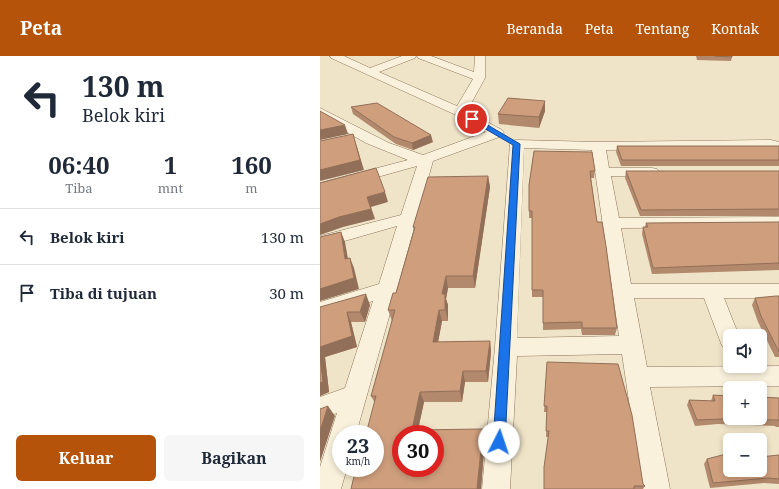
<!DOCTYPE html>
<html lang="id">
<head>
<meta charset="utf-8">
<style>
	:root { --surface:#fff; --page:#f6f6f7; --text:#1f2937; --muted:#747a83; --line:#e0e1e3; --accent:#b45309 }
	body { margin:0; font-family:"Noto Serif",serif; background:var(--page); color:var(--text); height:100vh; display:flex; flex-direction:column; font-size:15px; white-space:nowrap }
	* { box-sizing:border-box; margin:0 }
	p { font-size:13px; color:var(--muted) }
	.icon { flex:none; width:22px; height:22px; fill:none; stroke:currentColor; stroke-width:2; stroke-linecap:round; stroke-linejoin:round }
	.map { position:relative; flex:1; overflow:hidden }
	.panel { display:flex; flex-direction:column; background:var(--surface); width:320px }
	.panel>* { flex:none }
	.banner { background:#fff; color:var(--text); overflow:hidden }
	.controls { position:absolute; left:403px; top:273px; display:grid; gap:8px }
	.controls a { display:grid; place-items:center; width:44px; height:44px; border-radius:6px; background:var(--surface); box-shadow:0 2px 6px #0003; font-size:20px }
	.speed { position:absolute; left:12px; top:369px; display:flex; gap:8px; font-size:20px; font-weight:700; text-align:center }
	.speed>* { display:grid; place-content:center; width:52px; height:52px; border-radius:50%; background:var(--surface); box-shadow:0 2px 6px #0003; line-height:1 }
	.speed small { font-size:10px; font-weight:400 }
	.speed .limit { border:6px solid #d22; background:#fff; color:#111 }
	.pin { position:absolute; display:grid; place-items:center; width:34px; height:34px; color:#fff; margin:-17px; border:2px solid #fff; border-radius:50%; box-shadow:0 1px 4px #0007 }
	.me { position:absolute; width:44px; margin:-22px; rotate:4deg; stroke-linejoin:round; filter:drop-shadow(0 0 3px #0008) }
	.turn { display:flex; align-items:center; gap:14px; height:84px; padding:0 16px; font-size:18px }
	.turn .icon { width:52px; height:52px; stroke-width:2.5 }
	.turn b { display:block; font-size:28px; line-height:34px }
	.eta { display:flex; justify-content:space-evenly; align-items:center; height:68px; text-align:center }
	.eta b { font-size:24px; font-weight:700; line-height:28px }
	.cta { display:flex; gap:8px; margin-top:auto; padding:8px 16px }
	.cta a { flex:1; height:46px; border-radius:6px; background:var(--accent); color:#fff; font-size:16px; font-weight:700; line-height:46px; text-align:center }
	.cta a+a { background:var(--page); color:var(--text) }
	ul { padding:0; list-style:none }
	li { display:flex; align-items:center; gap:12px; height:56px; padding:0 16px; border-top:1px solid var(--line) }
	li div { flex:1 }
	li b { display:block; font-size:15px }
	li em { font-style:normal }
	header { display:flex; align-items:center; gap:24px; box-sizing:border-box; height:56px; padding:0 20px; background:var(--accent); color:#fff }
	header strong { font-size:19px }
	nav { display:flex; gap:22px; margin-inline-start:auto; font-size:14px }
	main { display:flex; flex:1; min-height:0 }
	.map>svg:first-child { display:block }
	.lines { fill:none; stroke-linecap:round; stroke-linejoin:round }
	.street-casing { stroke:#8d765c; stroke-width:1 }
	.street { fill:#faf1dc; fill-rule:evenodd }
	.wall { fill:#b2896c }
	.shaded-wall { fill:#916f58 }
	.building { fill:#cf9f7d; stroke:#916f58; fill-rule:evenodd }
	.route { fill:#1a73e8; stroke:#114b97 }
</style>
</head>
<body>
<header>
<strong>Peta</strong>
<nav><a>Beranda</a><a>Peta</a><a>Tentang</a><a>Kontak</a></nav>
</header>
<main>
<section class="panel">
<div class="banner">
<div class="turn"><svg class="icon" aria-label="left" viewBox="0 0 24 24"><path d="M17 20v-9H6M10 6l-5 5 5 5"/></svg><div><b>130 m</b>Belok kiri</div></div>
</div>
<div class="eta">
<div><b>06:40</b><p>Tiba</p></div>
<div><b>1</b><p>mnt</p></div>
<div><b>160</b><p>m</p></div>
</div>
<ul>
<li><svg class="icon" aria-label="left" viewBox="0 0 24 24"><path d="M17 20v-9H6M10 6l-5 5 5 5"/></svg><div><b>Belok kiri</b></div><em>130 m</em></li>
<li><svg class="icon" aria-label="arrive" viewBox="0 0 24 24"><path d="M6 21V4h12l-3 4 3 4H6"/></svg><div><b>Tiba di tujuan</b></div><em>30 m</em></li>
</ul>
<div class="cta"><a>Keluar</a><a>Bagikan</a></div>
</section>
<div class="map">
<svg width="459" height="433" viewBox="0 0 459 433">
	<rect width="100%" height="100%" fill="#f0e4c8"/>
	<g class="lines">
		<g class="street-casing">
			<g id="street">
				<polygon points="10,0 24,0 50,12 82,0 96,0 95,2 59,16 137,50 153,23 98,2 97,0 111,0 154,16 155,0 165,0 165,22 147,55 182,74 184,77 182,80 113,105 36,378 21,378 21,412 27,412 21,433 0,433 0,411 17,357 0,363 0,341 25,332 53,245 0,262 0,246 59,228 77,170 0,192 0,180 81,159 97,110 0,137 0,127 88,104 46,87 0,61 0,52 69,87 103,99 166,76 136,59 11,2"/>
				<path d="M 197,84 L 278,86 L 451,84 L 459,86 L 459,94 L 451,92 L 286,94 L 289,112 L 332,112 L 337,113 L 339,116 L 337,119 L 332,120 L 291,120 L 299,162 L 459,161 L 459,171 L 301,172 L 311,228 L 459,228 L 459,242 L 404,242 L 419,280 L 410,280 L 410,293 L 402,290 L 384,242 L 314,242 L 327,311 L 459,310 L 459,330 L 330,331 L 350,433 L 322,433 L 302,298 L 197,300 L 190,433 L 162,433 L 175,291 L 190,88 L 192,85 ZM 204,92 L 272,94 L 299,280 L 197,282 Z"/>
			</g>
		</g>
		<use href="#street" class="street"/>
	</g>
	<g class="wall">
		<polygon points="376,0 412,0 412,1 411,5 377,4"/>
		<polygon points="31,51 113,86 93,94 76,88 33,58"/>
		<polygon points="225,55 219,72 179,68 178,58"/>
		<polygon points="297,90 459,90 459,110 301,110 296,96"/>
		<polygon points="214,95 275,115 274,122 271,122 277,166 297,272 295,279 262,279 261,273 223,274 223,241 212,241 212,162 209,162 209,129"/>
		<polygon points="306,115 459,115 459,160 320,160 305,122"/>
		<polygon points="168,120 170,131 155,232 128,232 126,243 128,249 128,265 122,265 118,286 170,285 171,296 168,326 145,326 142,346 104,346 98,374 165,383 161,433 55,347 51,340 72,265 68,254 76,237 94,175 93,171"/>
		<polygon points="459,166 459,214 332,218 322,178 323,171 325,171 326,167"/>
		<polygon points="459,240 459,301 455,301 438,266 432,249 435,242"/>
		<polygon points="50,249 45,266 31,266 37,291 5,301 9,336 0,340 0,251"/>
		<polygon points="227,306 325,430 323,433 224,433 228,381 226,381 227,356 224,356"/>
		<polygon points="393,339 459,342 459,371 456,371 455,370 398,368 375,370 367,349 369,344 391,345"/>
		<polygon points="459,399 459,428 444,427 390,432 384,408 387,403 410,414"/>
	</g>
	<g class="shaded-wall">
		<polygon points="225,45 225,55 219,72 219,61"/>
		<polygon points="25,69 28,78 0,84 0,74"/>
		<polygon points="33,78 44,114 0,125 0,114"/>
		<polygon points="111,79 113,86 93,94 92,87"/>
		<polygon points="168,120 170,131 155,232 153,220"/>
		<polygon points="65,136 68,146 51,151 55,163 23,171 0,179 0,168 47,141"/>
		<polygon points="21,176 25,186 30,214 25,203"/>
		<polygon points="30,202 34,212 39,233 0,245 0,233"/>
		<polygon points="126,220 128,232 126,243 128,249 128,265 122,238"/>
		<polygon points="46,238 50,249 45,266 40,256"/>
		<polygon points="119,254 122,265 116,297 113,286"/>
		<polygon points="27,256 31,266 37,291 5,301 9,336 0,340 0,291"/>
		<polygon points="170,285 171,296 168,326 166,315"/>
		<polygon points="143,315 145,326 142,346 140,335"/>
		<polygon points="100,336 104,346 97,378 92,374"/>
		<polygon points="8,350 15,360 0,406 0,375"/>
		<polygon points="163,373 165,383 161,433 157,433"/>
	</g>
	<g class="building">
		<polygon points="395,0 412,0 412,1"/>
		<polygon points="188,42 225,45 219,61 178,58"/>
		<polygon points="57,47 111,79 92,87 74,81 31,51"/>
		<polygon points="0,55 25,69 0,74"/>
		<polygon points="33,78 40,104 0,114 0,85"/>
		<polygon points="297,90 459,90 459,104 302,104"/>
		<polygon points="214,95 272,96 275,115 270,115 271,125 277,166 282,166 286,190 297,272 262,272 262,266 223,267 223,234 212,234 212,155 209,155 209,129"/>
		<polygon points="56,112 65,136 47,141 51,153 19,161 0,168 0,127"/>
		<polygon points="306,115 459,115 459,153 321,154"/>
		<path d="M 168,120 L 153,220 L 126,220 L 122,238 L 125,238 L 125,254 L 119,254 L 113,286 L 170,285 L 166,315 L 143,315 L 140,335 L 100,336 L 92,374 L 163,373 L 157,433 L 31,433 L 36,412 L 55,412 L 55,378 L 46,378 L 56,340 L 51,340 L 75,254 L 68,254 L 73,237 L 76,237 L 95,171 L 93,171 L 108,121 ZM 81,378 L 115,378 L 115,412 L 81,412 Z"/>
		<polygon points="459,166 459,207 333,212 323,171 328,171 326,167"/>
		<polygon points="21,176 25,203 30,202 34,222 0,233 0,181"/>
		<polygon points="46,238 40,256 27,256 32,280 0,291 0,251"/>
		<polygon points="456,240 459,240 459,296 441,260 435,242"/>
		<polygon points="0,300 3,326 0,327"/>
		<polygon points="227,306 298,308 312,359 323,428 325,430 314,430 314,433 224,433 224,411 229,375 226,375 227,350 224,350"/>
		<polygon points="393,339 410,340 410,362 440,362 440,341 459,342 459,364 401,363 377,364 369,344 395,345"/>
		<polygon points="8,350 0,375 0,353"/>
		<polygon points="410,397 410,414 440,414 440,401 459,399 459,423 448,422 393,427 387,403"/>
	</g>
	<polygon class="route" points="150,61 154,61 200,88 185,386 183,390 179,392 175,390 173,386 193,89 150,64"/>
</svg>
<div class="controls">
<a><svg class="icon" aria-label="sound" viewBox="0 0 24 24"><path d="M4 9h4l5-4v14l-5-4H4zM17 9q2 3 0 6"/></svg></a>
<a>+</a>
<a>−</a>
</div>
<div class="speed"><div>23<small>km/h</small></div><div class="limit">30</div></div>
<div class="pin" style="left:152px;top:63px;background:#d93025"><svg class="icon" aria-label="arrive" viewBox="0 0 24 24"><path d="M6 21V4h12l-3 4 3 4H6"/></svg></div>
<svg class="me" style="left:179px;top:386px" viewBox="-20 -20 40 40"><circle r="19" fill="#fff"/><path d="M0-13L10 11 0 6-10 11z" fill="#1a73e8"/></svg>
</div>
</main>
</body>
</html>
